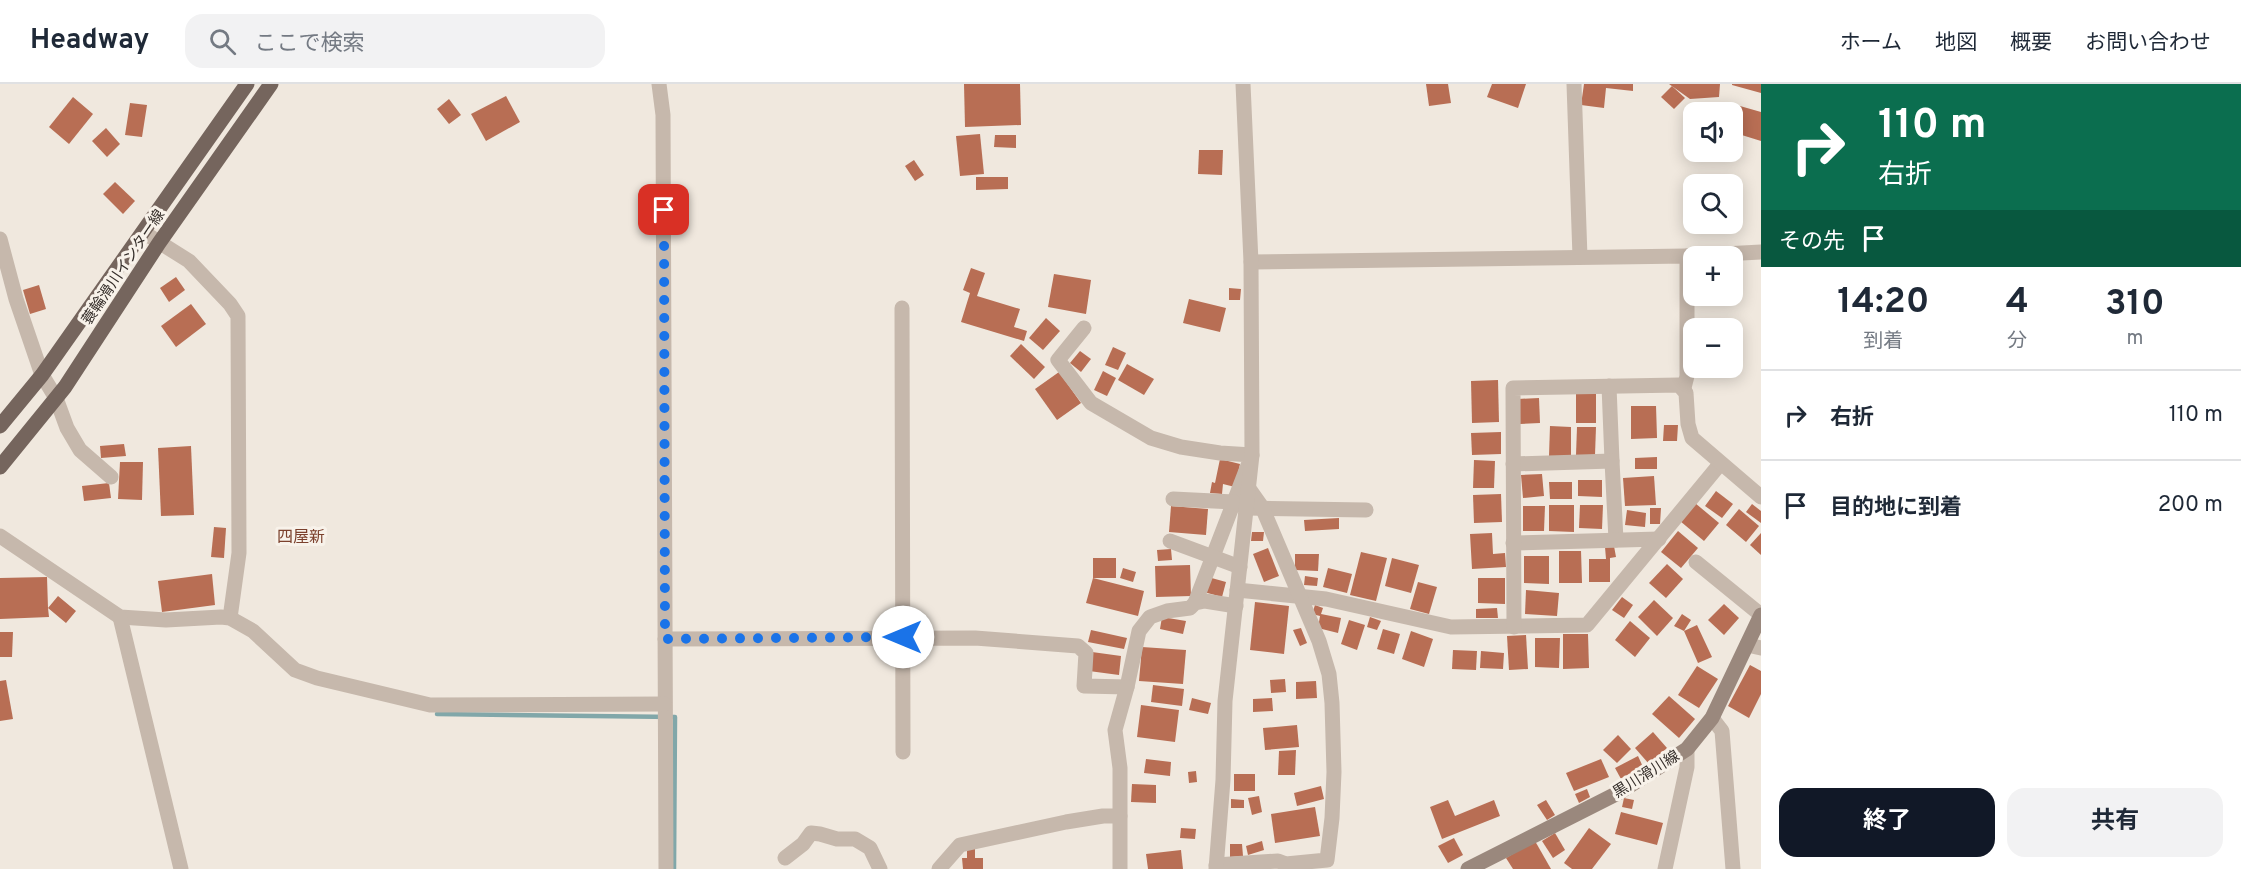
<!DOCTYPE html>
<html lang="ja">
<head>
<meta charset="utf-8">
<style>
	:root { --surface:#fff; --page:#f2f2f3; --text:#1f2937; --muted:#747a83; --line:#e0e1e3; --accent:#111827 }
	body { margin:0; font-family:Overpass,"Noto Sans JP",sans-serif; background:var(--page); color:var(--text); height:100vh; display:flex; flex-direction:column; font-size:22px; white-space:nowrap }
	* { box-sizing:border-box; margin:0 }
	p { font-size:20px; color:var(--muted) }
	.icon { flex:none; width:33px; height:33px; fill:none; stroke:currentColor; stroke-width:2; stroke-linecap:round; stroke-linejoin:round }
	.map { position:relative; flex:1; overflow:hidden }
	.details { display:flex; flex-direction:column; background:var(--surface); width:480px }
	.details>* { flex:none }
	.hud { background:#0b6e4f; color:#fff; overflow:hidden }
	.fabs { position:absolute; left:1683px; top:18px; display:grid; gap:12px }
	.fabs a { display:grid; place-items:center; width:60px; height:60px; border-radius:12px; background:var(--surface); box-shadow:0 3px 15px #0003; font-size:30px }
	.pin { position:absolute; display:grid; place-items:center; width:51px; height:51px; color:#fff; margin:-26px; border-radius:12px; box-shadow:0 3px 9px #0006 }
	.me { position:absolute; width:66px; margin:-33px; rotate:270deg; stroke-linejoin:round; filter:drop-shadow(0 0 4px #0008) }
	.turn { display:flex; align-items:center; gap:21px; height:126px; padding:0 18px; font-size:27px }
	.turn .icon { width:78px; height:78px; stroke-width:2.5 }
	.turn b { display:block; font-size:42px; line-height:51px }
	.then { display:flex; align-items:center; height:57px; padding:0 18px; background:#0003; gap:12px; font-size:22px }
	.eta { display:flex; justify-content:space-evenly; align-items:center; height:102px; text-align:center }
	.eta b { font-size:36px; font-weight:700; line-height:42px }
	.primary-button { display:flex; gap:12px; margin-top:auto; padding:12px 18px }
	.primary-button a { flex:1; height:69px; border-radius:18px; background:var(--accent); color:#fff; font-size:24px; font-weight:700; line-height:69px; text-align:center }
	.primary-button a+a { background:var(--page); color:var(--text) }
	ul { padding:0; list-style:none }
	li { display:flex; align-items:center; gap:18px; height:90px; padding:0 18px; border-top:2px solid var(--line) }
	li div { flex:1 }
	li b { display:block; font-size:22px }
	li em { font-style:normal }
	header { display:flex; align-items:center; gap:36px; box-sizing:border-box; height:84px; padding:0 30px; background:var(--surface); border-bottom:2px solid var(--line) }
	header strong { font-size:28px }
	nav { display:flex; gap:33px; margin-inline-start:auto; font-size:21px }
	.search { width:420px; height:54px; background:var(--page); display:flex; align-items:center; gap:15px; box-sizing:border-box; padding:0 21px; border-radius:18px; color:var(--muted); font-size:22px }
	main { display:flex; flex:1; min-height:0 }
	.map>svg:first-child { display:block }
	.lines { fill:none; stroke-linecap:round; stroke-linejoin:round }
	.stream { stroke:#81a7a9; stroke-width:4.5 }
	.building { fill:#b86e54 }
	.minor { stroke:#c6b8ac; stroke-width:15 }
	.secondary { stroke:#9a887d; stroke-width:15 }
	.primary { stroke:#75655d; stroke-width:15 }
	.route { stroke:#1a73e8; stroke-width:10; stroke-dasharray:0 18 }
	.labels { text-anchor:middle; stroke-width:6; stroke-linejoin:round; paint-order:stroke }
	.street-label { font-size:15px; fill:#352e2a; stroke:#f8f2ea }
	.neighbourhood-label { font-size:16px; fill:#7b402c; stroke:#f8f2ea }
</style>
</head>
<body>
<header>
<strong>Headway</strong>
<div class="search"><svg class="icon" aria-label="search" viewBox="0 0 24 24"><circle cx="10" cy="10" r="6"/><path d="M15 15l6 6"/></svg>ここで検索</div>
<nav><a>ホーム</a><a>地図</a><a>概要</a><a>お問い合わせ</a></nav>
</header>
<main>
<div class="map">
<svg width="1761" height="785" viewBox="0 0 1761 785">
	<rect width="100%" height="100%" fill="#f0e8de"/>
	<g class="lines">
		<polyline class="stream" points="437,630 675,633 674,785"/>
	</g>
	<g class="building">
		<polygon points="964,0 1020,0 1021,41 965,43"/>
		<polygon points="1426,0 1448,0 1451,19 1429,22"/>
		<polygon points="1492,0 1526,0 1518,24 1487,13"/>
		<polygon points="1584,0 1633,0 1633,7 1606,4 1604,24 1581,21"/>
		<polygon points="1669,0 1720,0 1719,13 1690,15"/>
		<polygon points="1732,0 1761,0 1761,9 1732,1"/>
		<polygon points="1672,2 1685,14 1674,25 1661,13"/>
		<polygon points="506,12 520,38 486,57 471,30"/>
		<polygon points="73,13 93,30 69,60 49,43"/>
		<polygon points="449,15 461,31 449,40 437,25"/>
		<polygon points="1726,18 1761,28 1761,57 1732,48 1732,28 1723,28"/>
		<polygon points="130,19 147,21 142,53 125,51"/>
		<polygon points="106,44 120,60 107,73 92,57"/>
		<polygon points="980,50 984,90 960,92 956,52"/>
		<polygon points="995,51 1016,51 1016,64 994,63"/>
		<polygon points="1199,66 1223,66 1222,91 1198,90"/>
		<polygon points="914,76 924,91 915,97 905,82"/>
		<polygon points="976,93 1008,93 1008,105 976,106"/>
		<polygon points="115,98 135,117 123,130 103,110"/>
		<polygon points="971,184 985,189 977,212 1020,225 1014,243 1027,247 1024,257 961,238 970,209 963,206"/>
		<polygon points="1054,190 1091,196 1086,230 1048,223"/>
		<polygon points="176,193 185,206 169,218 160,204"/>
		<polygon points="39,201 46,225 30,230 23,206"/>
		<polygon points="1229,204 1241,205 1240,216 1229,216"/>
		<polygon points="1189,215 1226,224 1220,248 1183,239"/>
		<polygon points="191,220 206,240 176,263 161,242"/>
		<polygon points="1046,234 1060,247 1043,266 1029,254"/>
		<polygon points="1021,260 1045,283 1034,295 1010,272"/>
		<polygon points="1113,263 1126,269 1118,286 1105,281"/>
		<polygon points="1080,267 1091,275 1081,288 1070,279"/>
		<polygon points="1127,280 1154,295 1144,311 1118,296"/>
		<polygon points="1103,287 1116,294 1107,312 1094,306"/>
		<polygon points="1059,288 1081,319 1057,336 1035,305"/>
		<polygon points="1498,296 1499,338 1472,339 1471,297"/>
		<rect x="1576" y="310" width="20" height="29"/>
		<polygon points="1539,314 1540,339 1520,340 1518,315"/>
		<polygon points="1631,322 1656,322 1657,354 1631,355"/>
		<polygon points="1664,341 1678,341 1677,357 1663,357"/>
		<polygon points="1550,342 1571,343 1571,373 1549,372"/>
		<polygon points="1577,343 1596,343 1595,371 1576,371"/>
		<polygon points="1501,348 1501,370 1472,371 1471,349"/>
		<polygon points="124,360 126,372 101,374 100,362"/>
		<polygon points="191,362 194,431 161,432 158,364"/>
		<polygon points="1657,373 1657,385 1635,385 1635,374"/>
		<polygon points="1220,375 1240,380 1235,403 1223,400 1222,410 1210,409 1212,398 1215,399"/>
		<polygon points="1474,376 1495,377 1494,404 1473,404"/>
		<polygon points="120,378 143,378 142,416 118,415"/>
		<polygon points="1542,390 1544,412 1523,414 1521,391"/>
		<polygon points="1654,392 1656,421 1625,422 1623,394"/>
		<polygon points="1578,396 1602,396 1602,413 1578,412"/>
		<polygon points="1549,398 1572,398 1572,415 1550,415"/>
		<polygon points="109,399 111,414 84,417 82,402"/>
		<polygon points="1716,407 1733,420 1722,434 1705,422"/>
		<polygon points="1501,410 1502,438 1474,439 1473,411"/>
		<polygon points="1695,419 1719,439 1704,457 1680,437"/>
		<polygon points="1752,420 1761,427 1761,439 1746,428"/>
		<polygon points="1549,421 1574,421 1574,448 1549,447"/>
		<polygon points="1580,421 1603,421 1602,445 1579,444"/>
		<polygon points="1171,422 1208,425 1206,451 1169,448"/>
		<polygon points="1523,422 1545,422 1544,447 1523,447"/>
		<polygon points="1650,424 1661,424 1660,440 1650,440"/>
		<polygon points="1739,425 1759,442 1746,458 1726,441"/>
		<polygon points="1627,426 1646,429 1645,443 1625,441"/>
		<polygon points="1339,434 1339,445 1305,447 1304,436"/>
		<polygon points="214,443 226,444 224,474 211,473"/>
		<polygon points="1678,447 1698,464 1681,484 1661,468"/>
		<polygon points="1252,448 1264,448 1263,457 1251,457"/>
		<polygon points="1492,449 1493,470 1505,469 1506,483 1472,485 1470,450"/>
		<polygon points="1761,449 1761,471 1750,461"/>
		<polygon points="1614,462 1616,473 1610,474 1610,498 1589,498 1589,475 1606,475 1605,463"/>
		<polygon points="1268,464 1279,492 1264,498 1253,470"/>
		<polygon points="1171,465 1172,476 1158,477 1157,466"/>
		<polygon points="1559,467 1581,467 1582,499 1559,499"/>
		<polygon points="1361,468 1387,474 1376,517 1350,511"/>
		<polygon points="1295,470 1319,470 1318,487 1295,486"/>
		<polygon points="1524,472 1549,472 1549,500 1524,499"/>
		<polygon points="1093,474 1116,474 1116,494 1093,494 1144,507 1138,532 1086,519 1093,494"/>
		<polygon points="1392,474 1419,481 1411,509 1385,502"/>
		<polygon points="1667,480 1683,495 1666,514 1649,499"/>
		<polygon points="1190,481 1191,512 1156,513 1155,482"/>
		<polygon points="1123,484 1136,488 1133,498 1120,494"/>
		<polygon points="1328,484 1352,490 1347,509 1323,503"/>
		<polygon points="212,490 215,521 162,528 158,497"/>
		<polygon points="1305,492 1318,494 1317,502 1304,501"/>
		<polygon points="47,493 48,524 58,512 76,527 66,539 48,524 49,533 0,535 0,494"/>
		<polygon points="1208,493 1226,498 1222,513 1204,508"/>
		<polygon points="1478,494 1505,494 1505,520 1478,519"/>
		<polygon points="1418,498 1437,503 1429,530 1410,525"/>
		<polygon points="1526,506 1559,509 1557,532 1525,530"/>
		<polygon points="1622,513 1633,521 1624,534 1612,526"/>
		<polygon points="1654,516 1673,534 1657,552 1638,533"/>
		<polygon points="1255,518 1289,522 1284,570 1250,566"/>
		<polygon points="1724,520 1739,534 1724,551 1708,536"/>
		<polygon points="1315,521 1323,524 1321,530 1341,534 1338,549 1318,544 1320,532 1312,530"/>
		<polygon points="1497,524 1498,534 1476,534 1476,525"/>
		<polygon points="1682,530 1691,536 1684,547 1697,541 1712,573 1698,579 1684,547 1674,542"/>
		<polygon points="1162,533 1186,537 1183,550 1160,545"/>
		<polygon points="1370,533 1381,537 1377,546 1367,543"/>
		<polygon points="1349,536 1365,541 1357,566 1341,560"/>
		<polygon points="1630,537 1650,554 1635,573 1615,556"/>
		<polygon points="1301,544 1307,559 1300,562 1293,546"/>
		<polygon points="1383,545 1400,550 1394,570 1377,565"/>
		<polygon points="1091,546 1127,554 1124,565 1088,558"/>
		<polygon points="1411,547 1433,555 1424,583 1402,575"/>
		<polygon points="0,548 13,548 12,573 0,573"/>
		<polygon points="1563,550 1588,550 1589,584 1563,585"/>
		<polygon points="1526,551 1528,585 1509,586 1507,552"/>
		<polygon points="1535,554 1560,554 1559,584 1535,583"/>
		<polygon points="1142,563 1186,566 1183,600 1139,597"/>
		<polygon points="1453,566 1477,567 1476,586 1452,585"/>
		<polygon points="1481,567 1504,569 1503,585 1480,584"/>
		<polygon points="1092,568 1121,572 1119,591 1089,587"/>
		<polygon points="1750,581 1761,587 1761,610 1749,634 1728,622"/>
		<polygon points="1697,582 1718,595 1699,624 1678,611"/>
		<polygon points="1285,595 1286,608 1271,609 1270,596"/>
		<polygon points="6,596 13,635 0,637 0,597"/>
		<polygon points="1316,597 1317,614 1296,615 1296,598"/>
		<polygon points="1153,601 1184,605 1182,622 1151,618"/>
		<polygon points="1669,612 1695,635 1679,654 1652,630"/>
		<polygon points="1192,614 1211,619 1208,630 1189,626"/>
		<polygon points="1272,614 1273,627 1253,628 1253,615"/>
		<polygon points="1141,621 1179,626 1175,658 1137,653"/>
		<polygon points="1297,641 1299,663 1265,666 1263,644"/>
		<polygon points="1653,648 1667,664 1649,680 1635,664"/>
		<polygon points="1618,651 1631,665 1617,679 1603,666"/>
		<polygon points="1296,666 1295,691 1278,691 1279,667"/>
		<polygon points="1638,672 1643,683 1621,695 1615,684"/>
		<polygon points="1146,675 1171,678 1170,692 1144,689"/>
		<polygon points="1601,675 1609,693 1574,707 1566,689"/>
		<polygon points="1196,687 1197,698 1189,699 1188,688"/>
		<rect x="1234" y="690" width="21" height="17"/>
		<polygon points="1132,700 1156,701 1156,719 1131,718"/>
		<polygon points="1321,702 1324,715 1297,722 1294,709"/>
		<polygon points="1587,705 1590,713 1579,719 1575,710"/>
		<polygon points="1259,712 1262,728 1252,731 1248,714"/>
		<polygon points="1624,714 1634,716 1632,725 1622,723"/>
		<polygon points="1231,715 1244,716 1244,724 1231,724"/>
		<polygon points="1448,716 1455,732 1494,716 1500,732 1442,755 1430,723"/>
		<polygon points="1546,716 1555,731 1547,736 1537,721"/>
		<polygon points="1315,723 1320,752 1275,759 1271,730"/>
		<polygon points="1621,728 1663,739 1657,761 1615,750"/>
		<polygon points="1181,744 1196,745 1195,755 1180,754"/>
		<polygon points="1589,744 1611,760 1592,785 1572,785 1564,779"/>
		<polygon points="1555,749 1565,766 1553,774 1542,757"/>
		<polygon points="1454,754 1463,771 1448,779 1438,762"/>
		<polygon points="1262,757 1264,766 1248,771 1246,762"/>
		<polygon points="1535,757 1551,785 1513,785 1506,774"/>
		<polygon points="1230,760 1242,760 1243,772 1230,773"/>
		<polygon points="967,764 975,764 975,774 983,774 983,785 963,785 962,774 967,774"/>
		<polygon points="1181,766 1183,785 1148,785 1146,770"/>
	</g>
	<g class="lines">
		<g class="minor">
			<polyline points="659,0 663,31 666,785"/>
			<polyline points="1574,0 1580,173"/>
			<polyline points="143,148 189,177 230,220 238,232 239,469 230,534"/>
			<polyline points="0,155 16,215 42,291 56,314 67,344 80,366 111,393"/>
			<polyline points="1687,172 1761,168"/>
			<polyline points="1251,178 1687,172 1687,292 1684,304"/>
			<polyline points="902,224 903,668"/>
			<polyline points="1084,244 1058,276 1091,319 1151,354 1181,363 1220,369 1252,371 1195,519"/>
			<polyline points="1609,302 1612,377"/>
			<polyline points="1513,380 1612,377 1616,456"/>
			<polyline points="1173,415 1234,418 1247,424 1366,426"/>
			<polyline points="0,452 120,533 166,536 221,533 230,534 253,547 295,586 317,594 430,621 664,620"/>
			<polyline points="1170,457 1240,483"/>
			<polyline points="1513,459 1659,455"/>
			<polyline points="1696,478 1761,531"/>
			<polyline points="1237,506 1326,515 1451,543 1587,541 1720,380"/>
			<polyline points="120,533 181,785"/>
			<polyline points="1514,543 1513,304 1679,301 1686,309 1688,340 1692,354 1761,413"/>
			<polyline points="665,555 975,554 1078,562 1086,569 1084,602 1127,603 1139,547 1150,533 1167,527 1190,524 1195,519 1205,517 1236,522"/>
			<polyline points="1747,561 1761,564"/>
			<polyline points="1712,634 1722,647 1733,785"/>
			<polyline points="785,774 803,760 811,749 820,750 837,755 855,755 870,764 880,785"/>
			<polyline points="1216,781 1278,777 1286,780 1327,776 1332,734 1334,688 1332,619 1329,590 1319,557 1262,423 1250,406"/>
			<polyline points="939,785 960,761 1066,738 1103,732 1120,732"/>
			<polyline points="1120,785 1120,684 1115,646 1127,603"/>
			<polyline points="1216,785 1223,696 1225,617 1252,371 1251,178 1243,0"/>
			<polyline points="1665,785 1687,683 1687,665"/>
		</g>
		<polyline class="secondary" points="1468,785 1620,708 1687,665 1712,634 1761,531"/>
		<g class="primary">
			<polyline points="0,342 42,291 247,0"/>
			<polyline points="0,383 65,303 159,159 271,0"/>
		</g>
	</g>
	<g class="lines">
		<polyline class="route" points="664,126 665,555 903,553"/>
	</g>
	<g class="labels">
		<g class="street-label">
			<text transform="translate(123 183) rotate(-56)" y="5">蓑輪滑川インター線</text>
			<text transform="translate(1646 690) rotate(-32)" y="5">黒川滑川線</text>
		</g>
		<g class="neighbourhood-label">
			<text x="301" y="458">四屋新</text>
		</g>
	</g>
</svg>
<div class="fabs">
<a><svg class="icon" aria-label="sound" viewBox="0 0 24 24"><path d="M4 9h4l5-4v14l-5-4H4zM17 9q2 3 0 6"/></svg></a>
<a><svg class="icon" aria-label="search" viewBox="0 0 24 24"><circle cx="10" cy="10" r="6"/><path d="M15 15l6 6"/></svg></a>
<a>+</a>
<a>−</a>
</div>
<div class="pin" style="left:664px;top:126px;background:#d93025"><svg class="icon" aria-label="arrive" viewBox="0 0 24 24"><path d="M6 21V4h12l-3 4 3 4H6"/></svg></div>
<svg class="me" style="left:903px;top:553px" viewBox="-20 -20 40 40"><circle r="19" fill="#fff"/><path d="M0-13L10 11 0 6-10 11z" fill="#1a73e8"/></svg>
</div>
<section class="details">
<div class="hud">
<div class="turn"><svg class="icon" aria-label="right" viewBox="0 0 24 24"><path d="M7 20v-9h11M14 6l5 5-5 5"/></svg><div><b>110 m</b>右折</div></div>
<div class="then">その先<svg class="icon" aria-label="arrive" viewBox="0 0 24 24"><path d="M6 21V4h12l-3 4 3 4H6"/></svg></div>
</div>
<div class="eta">
<div><b>14:20</b><p>到着</p></div>
<div><b>4</b><p>分</p></div>
<div><b>310</b><p>m</p></div>
</div>
<ul>
<li><svg class="icon" aria-label="right" viewBox="0 0 24 24"><path d="M7 20v-9h11M14 6l5 5-5 5"/></svg><div><b>右折</b></div><em>110 m</em></li>
<li><svg class="icon" aria-label="arrive" viewBox="0 0 24 24"><path d="M6 21V4h12l-3 4 3 4H6"/></svg><div><b>目的地に到着</b></div><em>200 m</em></li>
</ul>
<div class="primary-button"><a>終了</a><a>共有</a></div>
</section>
</main>
</body>
</html>
